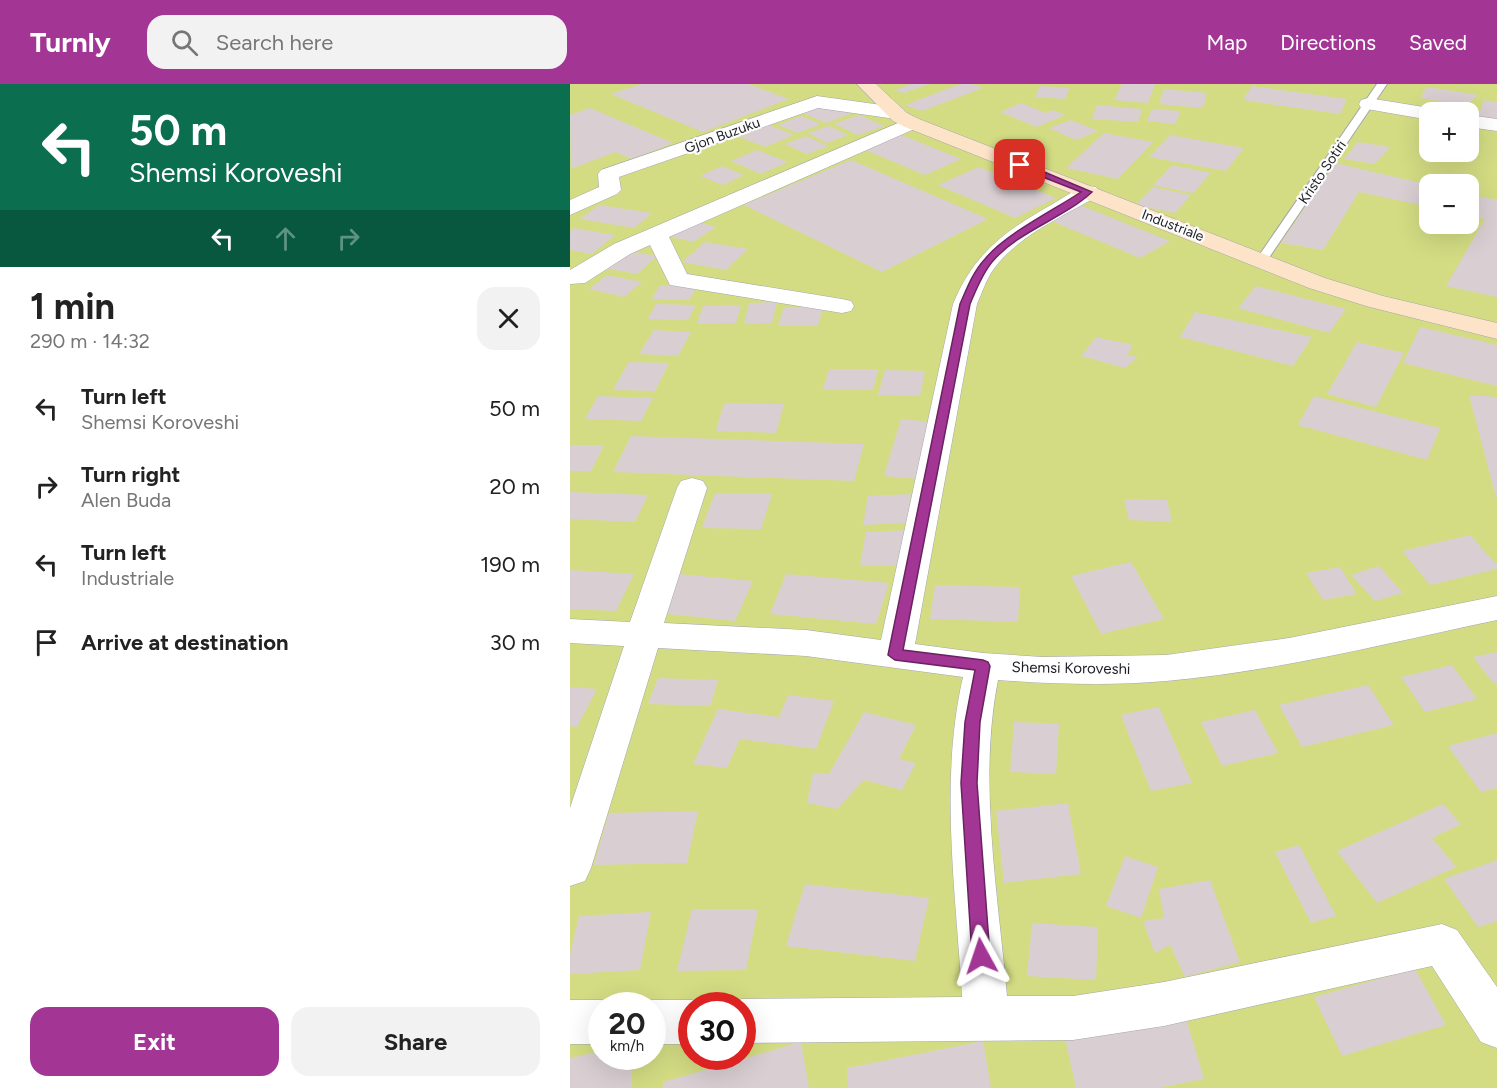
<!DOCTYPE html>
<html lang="en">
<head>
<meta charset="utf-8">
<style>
	:root { --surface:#fff; --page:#f2f2f2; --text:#222; --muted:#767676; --accent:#a33695 }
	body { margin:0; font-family:Figtree,sans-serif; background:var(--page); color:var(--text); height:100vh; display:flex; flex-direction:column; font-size:22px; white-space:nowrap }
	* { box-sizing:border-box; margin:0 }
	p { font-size:20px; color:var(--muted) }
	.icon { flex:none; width:33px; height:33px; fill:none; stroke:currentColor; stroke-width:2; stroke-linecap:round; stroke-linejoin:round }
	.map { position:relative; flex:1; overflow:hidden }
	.drawer { display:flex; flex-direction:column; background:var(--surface); width:570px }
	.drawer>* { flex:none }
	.hud { background:#0b6e4f; color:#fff; overflow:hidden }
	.controls { position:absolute; left:849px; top:18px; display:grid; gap:12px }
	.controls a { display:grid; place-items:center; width:60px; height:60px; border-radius:12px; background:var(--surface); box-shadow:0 6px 24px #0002; font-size:30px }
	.speed { position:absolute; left:18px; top:908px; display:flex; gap:12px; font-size:30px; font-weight:700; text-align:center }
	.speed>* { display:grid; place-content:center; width:78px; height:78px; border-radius:50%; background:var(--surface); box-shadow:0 6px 24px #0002; line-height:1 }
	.speed small { font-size:15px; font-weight:400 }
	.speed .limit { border:9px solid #d22; background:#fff; color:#111 }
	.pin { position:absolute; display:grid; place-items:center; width:51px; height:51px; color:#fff; margin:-26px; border-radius:12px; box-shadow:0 3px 9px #0006 }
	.me { position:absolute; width:66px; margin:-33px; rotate:355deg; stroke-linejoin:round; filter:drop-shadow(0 0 4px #0008) }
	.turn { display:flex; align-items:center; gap:21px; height:126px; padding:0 30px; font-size:27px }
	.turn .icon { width:78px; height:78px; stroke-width:2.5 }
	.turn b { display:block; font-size:42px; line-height:51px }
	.lanes { display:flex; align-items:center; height:57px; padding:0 30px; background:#0003; justify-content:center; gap:30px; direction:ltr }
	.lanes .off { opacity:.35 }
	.round { display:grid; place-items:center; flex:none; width:63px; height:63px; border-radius:18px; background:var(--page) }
	.overview { display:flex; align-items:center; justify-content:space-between; height:102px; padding:0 30px }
	h1 { font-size:36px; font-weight:700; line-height:45px }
	.cta { display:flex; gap:12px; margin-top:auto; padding:12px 30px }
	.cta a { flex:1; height:69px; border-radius:18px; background:var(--accent); color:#fff; font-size:24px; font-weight:700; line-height:69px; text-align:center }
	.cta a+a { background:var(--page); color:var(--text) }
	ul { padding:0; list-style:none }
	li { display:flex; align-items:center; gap:18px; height:78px; padding:0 30px }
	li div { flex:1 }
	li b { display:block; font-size:22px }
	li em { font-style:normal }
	header { display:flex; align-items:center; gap:36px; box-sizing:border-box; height:84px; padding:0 30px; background:var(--accent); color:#fff }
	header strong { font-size:28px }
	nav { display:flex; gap:33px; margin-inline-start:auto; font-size:21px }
	.search { width:420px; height:54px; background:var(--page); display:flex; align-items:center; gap:15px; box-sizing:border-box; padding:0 21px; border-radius:18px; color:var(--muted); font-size:22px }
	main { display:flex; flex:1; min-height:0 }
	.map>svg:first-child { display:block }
	.green { fill:#d3dc83; fill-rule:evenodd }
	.building { fill:#d9cfd2 }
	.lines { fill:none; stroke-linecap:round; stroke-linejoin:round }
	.lane-casing { stroke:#a4a6ae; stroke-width:2 }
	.street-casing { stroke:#a4a6ae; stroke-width:1 }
	.secondary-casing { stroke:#a4a6ae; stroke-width:1 }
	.lane { fill:#fff; fill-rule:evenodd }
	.street { fill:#fff; fill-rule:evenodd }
	.secondary { fill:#fde4c8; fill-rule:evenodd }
	.route { fill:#a33695; stroke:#6a2361; stroke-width:1.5 }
	.labels { text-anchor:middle; stroke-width:4.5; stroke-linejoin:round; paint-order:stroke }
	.far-street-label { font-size:14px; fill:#1c1d20; stroke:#fdfdff }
	.street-label { font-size:15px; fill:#1c1d20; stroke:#fdfdff }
</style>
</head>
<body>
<header>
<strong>Turnly</strong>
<div class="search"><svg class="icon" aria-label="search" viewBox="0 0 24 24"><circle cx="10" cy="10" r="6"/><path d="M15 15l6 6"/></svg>Search here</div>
<nav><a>Map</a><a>Directions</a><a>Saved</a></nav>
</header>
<main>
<section class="drawer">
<div class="hud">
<div class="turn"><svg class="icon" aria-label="left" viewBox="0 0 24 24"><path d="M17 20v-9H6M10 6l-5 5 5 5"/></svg><div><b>50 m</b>Shemsi Koroveshi</div></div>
<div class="lanes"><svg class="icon" aria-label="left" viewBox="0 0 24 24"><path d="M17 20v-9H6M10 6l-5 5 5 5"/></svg><svg class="icon off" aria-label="ahead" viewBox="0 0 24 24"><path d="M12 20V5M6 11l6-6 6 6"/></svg><svg class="icon off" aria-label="right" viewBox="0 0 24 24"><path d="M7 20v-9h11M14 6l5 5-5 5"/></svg></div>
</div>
<div class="overview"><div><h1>1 min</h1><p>290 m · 14:32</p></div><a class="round"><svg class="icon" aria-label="close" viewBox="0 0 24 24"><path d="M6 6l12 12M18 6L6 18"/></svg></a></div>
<ul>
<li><svg class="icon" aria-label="left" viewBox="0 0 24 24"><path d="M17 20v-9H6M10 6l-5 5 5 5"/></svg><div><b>Turn left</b><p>Shemsi Koroveshi</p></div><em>50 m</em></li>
<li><svg class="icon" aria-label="right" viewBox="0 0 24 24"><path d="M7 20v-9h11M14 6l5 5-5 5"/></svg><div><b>Turn right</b><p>Alen Buda</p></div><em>20 m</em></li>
<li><svg class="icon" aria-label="left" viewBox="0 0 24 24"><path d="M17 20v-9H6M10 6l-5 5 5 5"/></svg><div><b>Turn left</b><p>Industriale</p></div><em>190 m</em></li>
<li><svg class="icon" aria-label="arrive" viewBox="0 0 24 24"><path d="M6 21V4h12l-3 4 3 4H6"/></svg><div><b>Arrive at destination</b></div><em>30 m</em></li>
</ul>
<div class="cta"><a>Exit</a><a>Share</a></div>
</section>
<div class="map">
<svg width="927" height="1004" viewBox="0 0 927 1004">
	<rect width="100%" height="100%" fill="#edf0f9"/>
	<path class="green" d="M 0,0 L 927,0 L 927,1004 L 0,1004 ZM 860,28 L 898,28 L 898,68 L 860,68 ZM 860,100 L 898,100 L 898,140 L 860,140 ZM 32,921 L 82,921 L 82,972 L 32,972 ZM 122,921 L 172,921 L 172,972 L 122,972 Z"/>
	<g class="building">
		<polygon points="71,0 178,0 219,15 133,48 41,10"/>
		<polygon points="341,0 358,0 334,9 325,6"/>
		<polygon points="390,0 401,0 413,4 352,27 335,21"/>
		<polygon points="552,0 585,0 578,19 544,16"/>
		<polygon points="470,2 499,4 495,15 465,13"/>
		<polygon points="682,2 777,15 770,30 673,16"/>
		<polygon points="857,3 908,11 897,21 850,14"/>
		<polygon points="594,5 637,9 633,24 589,20"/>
		<polygon points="914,16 927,18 927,36 908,33"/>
		<polygon points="451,19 476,29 483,26 495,31 467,43 430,28"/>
		<polygon points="259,20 282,29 256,39 233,29"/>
		<polygon points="527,21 572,25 568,38 522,35"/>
		<polygon points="20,24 103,59 62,75 45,68 1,85 0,31"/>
		<polygon points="582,25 610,27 606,40 577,37"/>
		<polygon points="289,31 314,42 288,51 264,40"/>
		<polygon points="231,32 251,40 228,49 208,41"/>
		<polygon points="501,36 528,47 506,56 479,44"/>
		<polygon points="199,41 224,51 195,63 169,53"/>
		<polygon points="259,42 278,51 257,59 238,49"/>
		<polygon points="534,49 583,58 548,95 496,84"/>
		<polygon points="329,50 391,75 355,91 293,65"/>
		<polygon points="600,51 674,64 656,87 579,73"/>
		<polygon points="236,52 258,62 237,70 215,60"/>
		<polygon points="788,58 820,63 805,80 774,75"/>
		<polygon points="187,66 218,78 191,90 161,77"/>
		<polygon points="281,76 418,135 312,188 174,121"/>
		<polygon points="765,79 860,101 860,123 789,108 753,166 711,159"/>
		<polygon points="602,81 641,89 623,109 583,101"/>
		<polygon points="152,82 174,91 153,101 130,92"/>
		<polygon points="409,83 486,114 445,134 368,101"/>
		<polygon points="583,103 621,111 605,129 566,121"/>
		<polygon points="898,110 927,116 927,213 876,202 915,135 898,131"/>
		<polygon points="29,121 82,129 64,144 10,135"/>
		<polygon points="510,121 600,157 570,174 479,136"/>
		<polygon points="123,137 146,143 123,158 101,153"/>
		<polygon points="4,144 45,151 22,170 0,166 0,148"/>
		<polygon points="135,158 178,165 156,186 112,178"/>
		<polygon points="56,167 87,172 67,190 34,184"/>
		<polygon points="37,191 72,198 54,213 19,205"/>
		<polygon points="90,201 127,203 119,216 82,215"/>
		<polygon points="686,202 776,225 759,249 668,224"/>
		<polygon points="207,218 202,239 174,240 179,219"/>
		<polygon points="86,220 126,221 118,236 78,235"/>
		<polygon points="171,221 166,239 127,240 133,222"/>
		<polygon points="214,223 253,223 248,242 208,242"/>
		<polygon points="625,228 742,253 723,282 610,253"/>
		<polygon points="850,243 927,261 927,302 833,279"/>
		<polygon points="84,246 121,248 108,272 69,270"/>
		<polygon points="526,253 563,261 557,271 568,273 555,284 511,272"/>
		<polygon points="787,258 834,269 806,323 757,310"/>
		<polygon points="59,278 99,279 85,307 43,306"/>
		<polygon points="259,285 308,285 303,306 253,305"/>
		<polygon points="315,286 355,287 350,312 308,311"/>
		<polygon points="899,311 927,313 927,413 926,413"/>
		<polygon points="28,312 83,314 71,337 15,335"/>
		<polygon points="744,312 870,344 857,376 728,341"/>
		<polygon points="154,319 214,320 206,349 146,347"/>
		<polygon points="331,335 363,338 349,395 314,392"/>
		<polygon points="61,352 294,360 284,397 43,388"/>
		<polygon points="0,361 34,361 21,387 0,387"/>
		<polygon points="0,408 78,411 65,438 0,435"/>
		<polygon points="145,409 202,410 191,445 132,444"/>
		<polygon points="341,410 337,439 293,441 298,412"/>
		<polygon points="554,415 597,416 602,438 559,436"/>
		<polygon points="338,446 331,482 290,481 296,448"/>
		<polygon points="900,451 927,481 927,485 860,501 832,467"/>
		<polygon points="561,478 594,535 531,550 501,492"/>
		<polygon points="809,482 833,509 805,517 781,491"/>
		<polygon points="770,483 787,510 753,516 736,489"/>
		<polygon points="0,486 64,490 46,527 0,525"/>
		<polygon points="109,490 183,497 165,537 89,529"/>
		<polygon points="216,490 319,499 306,540 200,530"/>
		<polygon points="365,501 450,503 448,538 360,535"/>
		<polygon points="927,568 927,599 924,600 903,573"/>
		<polygon points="882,581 907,615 855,628 831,593"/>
		<polygon points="88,594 148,596 140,622 78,620"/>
		<polygon points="798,601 824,641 732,663 709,621"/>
		<polygon points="0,603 27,605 7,643 0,642"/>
		<polygon points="218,611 264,617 246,665 170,655 157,684 123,680 148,625 209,633"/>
		<polygon points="589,623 622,699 581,707 551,631"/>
		<polygon points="685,626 708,669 652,682 631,638"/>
		<polygon points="294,628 346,641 329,675 346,679 332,706 294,696 267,725 237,719 243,689 259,690"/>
		<polygon points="444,638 489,640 486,690 440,688"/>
		<polygon points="927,649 927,704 911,708 878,662"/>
		<polygon points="498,719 511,790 434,799 426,727"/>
		<polygon points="873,720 891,740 862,754 886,783 807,819 767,767"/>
		<polygon points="128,727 117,779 24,781 39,729"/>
		<polygon points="729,761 766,832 741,839 705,768"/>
		<polygon points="555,772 588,783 571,834 536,822"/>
		<polygon points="927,776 927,837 908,843 874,795"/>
		<polygon points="640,796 670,878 615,893 600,861 585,869 573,837 594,834 589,805"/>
		<polygon points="235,800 359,814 345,877 216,862"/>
		<polygon points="122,825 188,825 176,886 107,887"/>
		<polygon points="81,828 70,886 0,890 0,871 9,832"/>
		<polygon points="462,839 528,843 526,896 457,892"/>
		<polygon points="845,885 876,941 772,972 744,913"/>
		<polygon points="615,931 634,995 586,1004 506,1004 495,954"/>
		<polygon points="413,957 421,1004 278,1004 277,984"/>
		<polygon points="231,958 239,1004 93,1004 93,998"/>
		<polygon points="32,967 32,972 62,972 62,1004 0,1004 0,974"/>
	</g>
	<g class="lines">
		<g class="lane-casing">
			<polygon id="lane" points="807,0 817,0 696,178 688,178 686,176"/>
		</g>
		<g class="street-casing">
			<g id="street">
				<polygon points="247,12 326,23 333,25 335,29 333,33 326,35 248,24 49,93 51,106 47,110 0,131 0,116 29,103 28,90 31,86"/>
				<polygon points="798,14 860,24 868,28 860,28 860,36 791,24 789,20 791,16"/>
				<polygon points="898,31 927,35 927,47 898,43"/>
				<polygon points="342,33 349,35 352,39 349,43 99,153 117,190 272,215 281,217 284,222 281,227 272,229 100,201 80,161 60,170 15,199 0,200 0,186 44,160"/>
				<path d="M 518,102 L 526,103 L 529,108 L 526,113 C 492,133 447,152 423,186 C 416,196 412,209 407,220 L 345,560 L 413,569 L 472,573 L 596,571 L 719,554 L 927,512 L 927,536 C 818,559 708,587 596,597 C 541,602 483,600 428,596 C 408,697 428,810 437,912 L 503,912 L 594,898 L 872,840 L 887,846 L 927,903 L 927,964 L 911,958 L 862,882 L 594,942 L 503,956 L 172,959 L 172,921 L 156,921 L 172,915 L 392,913 C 386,807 369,697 393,593 L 236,572 L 88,564 L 21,784 L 15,797 L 0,802 L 0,724 L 54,562 L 0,559 L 0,535 L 60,538 L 107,404 L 111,397 L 122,394 L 133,397 L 137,404 L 94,539 L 236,546 L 311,556 L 383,220 C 404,169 435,147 481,121 C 493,114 505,105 518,102 Z"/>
				<polygon points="0,916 32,916 45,921 32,921 32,960 0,960"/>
				<polygon points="82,916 122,916 135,921 122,921 122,960 82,960 82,921 69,921"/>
			</g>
		</g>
		<g class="secondary-casing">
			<polygon id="secondary" points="287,0 306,0 337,29 349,35 755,194 813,212 927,239 927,255 796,222 739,204 335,43 323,37"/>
		</g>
		<use href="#lane" class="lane"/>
		<use href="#street" class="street"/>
		<use href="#secondary" class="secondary"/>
	</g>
	<path class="route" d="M 447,79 L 453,79 L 522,108 C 493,135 448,147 422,178 C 412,190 406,206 400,220 L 333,566 L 413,576 L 418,578 L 420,582 L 410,638 L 407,699 L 420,872 L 418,878 L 411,880 L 405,878 L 402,872 L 391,699 L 395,638 L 405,586 L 325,576 L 318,571 L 390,220 C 397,204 403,188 415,175 C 435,150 484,126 511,108 L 447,83 Z"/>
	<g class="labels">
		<g class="far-street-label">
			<text transform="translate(152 51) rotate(-20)" y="5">Gjon Buzuku</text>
			<text transform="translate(752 88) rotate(-56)" y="5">Kristo Sotiri</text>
			<text transform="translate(603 141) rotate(21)" y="5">Industriale</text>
		</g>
		<g class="street-label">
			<text transform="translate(501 584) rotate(1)" y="5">Shemsi Koroveshi</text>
		</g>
	</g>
</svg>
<div class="controls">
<a>+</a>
<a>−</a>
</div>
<div class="speed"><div>20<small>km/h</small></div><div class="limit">30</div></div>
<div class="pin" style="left:450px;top:81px;background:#d93025"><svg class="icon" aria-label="arrive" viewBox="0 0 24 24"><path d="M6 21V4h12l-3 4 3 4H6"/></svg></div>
<svg class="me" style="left:411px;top:872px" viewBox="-20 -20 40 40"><path d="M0-17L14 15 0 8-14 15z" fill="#a33695" stroke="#fff" stroke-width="4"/></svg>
</div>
</main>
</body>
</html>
